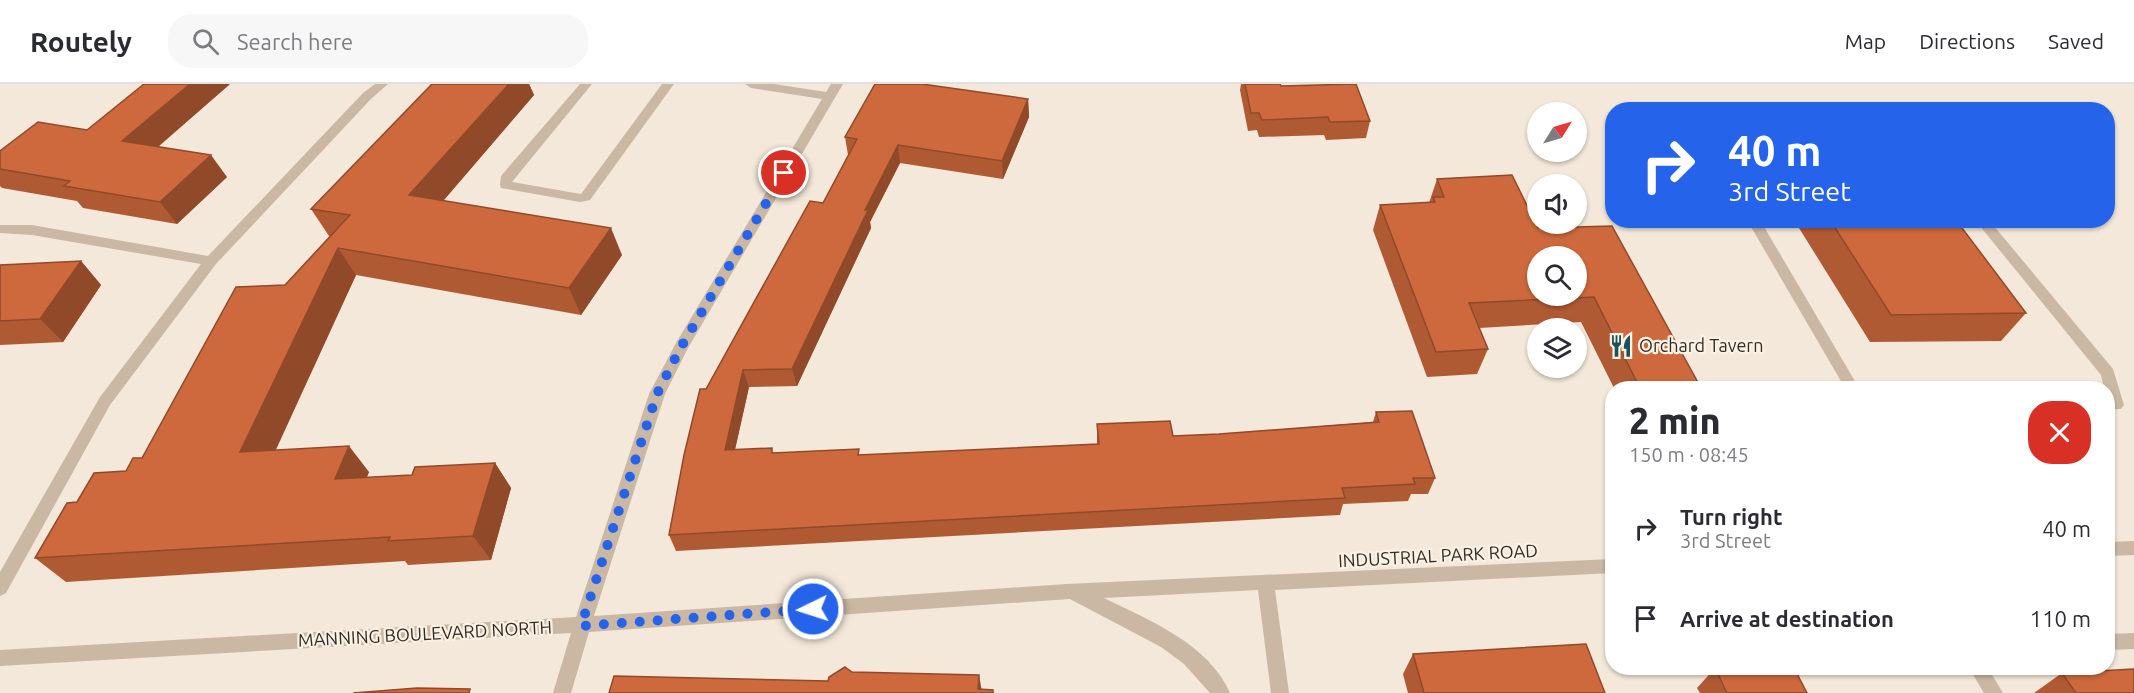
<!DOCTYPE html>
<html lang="en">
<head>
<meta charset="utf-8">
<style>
	:root { --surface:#fff; --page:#f7f7f7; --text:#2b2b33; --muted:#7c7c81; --line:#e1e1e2 }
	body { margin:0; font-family:Ubuntu,sans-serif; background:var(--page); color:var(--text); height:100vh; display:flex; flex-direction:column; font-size:22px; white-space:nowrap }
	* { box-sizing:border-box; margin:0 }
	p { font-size:20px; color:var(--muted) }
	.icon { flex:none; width:33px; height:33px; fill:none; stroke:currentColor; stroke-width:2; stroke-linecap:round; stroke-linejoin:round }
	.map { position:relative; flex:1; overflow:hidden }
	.drawer { position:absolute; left:1605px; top:297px; width:510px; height:294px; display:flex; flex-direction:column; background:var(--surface); border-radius:24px; box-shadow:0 2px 4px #0004 }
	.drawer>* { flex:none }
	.hud { position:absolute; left:1605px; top:18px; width:510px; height:126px; border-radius:24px; box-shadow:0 2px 4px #0004; background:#2563eb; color:#fff; overflow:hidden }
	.needle { width:39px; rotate:53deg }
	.controls { position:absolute; left:1527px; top:18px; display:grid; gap:12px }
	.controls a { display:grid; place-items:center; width:60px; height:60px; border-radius:50%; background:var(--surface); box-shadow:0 2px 4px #0004; font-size:30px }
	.pin { position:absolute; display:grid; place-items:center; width:51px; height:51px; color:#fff; margin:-26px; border:3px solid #fff; border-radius:50%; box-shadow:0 2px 6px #0007 }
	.me { position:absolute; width:66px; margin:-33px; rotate:266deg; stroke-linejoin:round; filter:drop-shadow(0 0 4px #0008) }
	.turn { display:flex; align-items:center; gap:21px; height:126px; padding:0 24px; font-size:27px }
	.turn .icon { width:78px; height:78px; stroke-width:2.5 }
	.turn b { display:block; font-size:42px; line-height:51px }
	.round { display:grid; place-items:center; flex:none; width:63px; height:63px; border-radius:24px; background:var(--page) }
	.headline { display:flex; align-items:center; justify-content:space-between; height:102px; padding:0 24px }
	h1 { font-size:36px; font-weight:800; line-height:45px }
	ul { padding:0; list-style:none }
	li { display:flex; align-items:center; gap:18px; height:90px; padding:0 24px }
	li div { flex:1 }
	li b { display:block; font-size:22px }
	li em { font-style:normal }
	header { display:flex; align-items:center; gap:36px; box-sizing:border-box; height:84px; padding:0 30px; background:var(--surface); border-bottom:2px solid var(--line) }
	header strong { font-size:28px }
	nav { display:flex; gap:33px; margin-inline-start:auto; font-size:21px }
	.search { width:420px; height:54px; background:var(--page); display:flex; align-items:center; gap:15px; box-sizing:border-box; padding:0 21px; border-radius:24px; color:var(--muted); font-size:22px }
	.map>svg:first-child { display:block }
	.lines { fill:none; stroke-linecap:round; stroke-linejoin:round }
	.minor { fill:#cbb8a4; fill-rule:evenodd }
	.wall { fill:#b05a34 }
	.shaded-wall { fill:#904a2a }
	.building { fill:#cd693c; stroke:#904a2a; stroke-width:1.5; fill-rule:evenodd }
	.route { stroke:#2563eb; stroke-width:10; stroke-dasharray:0 18 }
	.labels { text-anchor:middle; stroke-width:4.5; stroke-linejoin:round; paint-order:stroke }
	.poi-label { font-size:18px; fill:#362c26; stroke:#faf2e5; text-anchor:start }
	.street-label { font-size:18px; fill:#362c26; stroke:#faf2e5 }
</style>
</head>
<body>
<header>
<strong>Routely</strong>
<div class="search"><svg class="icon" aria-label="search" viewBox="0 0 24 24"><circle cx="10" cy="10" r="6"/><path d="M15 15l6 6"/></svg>Search here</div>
<nav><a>Map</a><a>Directions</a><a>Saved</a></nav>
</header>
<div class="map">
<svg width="2134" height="609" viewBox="0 0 2134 609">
	<rect width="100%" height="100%" fill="#f3e8d9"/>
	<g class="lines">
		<g class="minor">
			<polygon points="375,0 388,0 371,15 216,180 110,321 6,509 0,512 0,488 100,313 201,180 32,151 0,149 0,141 32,141 208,172 363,9"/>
			<polygon points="580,0 592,0 512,98 581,110 662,0 674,0 590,116 580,118 501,104 500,101 501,92"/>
			<path d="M 745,0 L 774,0 L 826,8 L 831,0 L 843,0 L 688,264 L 665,310 L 594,532 L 1066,500 L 1612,475 L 1612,489 L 1275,506 L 1289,609 L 1271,609 L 1258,506 L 1104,514 C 1149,536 1209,560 1230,609 L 1210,609 L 1184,580 L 1161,563 L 1070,515 L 589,548 L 571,609 L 553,609 L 571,549 L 0,582 L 0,566 L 576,533 L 649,310 L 676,259 L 822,15 L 751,4 Z"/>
			<polygon points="1747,136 1760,136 1859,304 1845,304"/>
			<polygon points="1975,136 1989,136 2113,285 2124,321 2121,325 2111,325 2108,317 2108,304 2104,304 2101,291"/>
			<polygon points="2134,457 2134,471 2108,472 2108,458"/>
			<polygon points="2134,549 2134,565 2108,566 2108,550"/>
			<polygon points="1969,584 1988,584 2003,609 1984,609"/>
		</g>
	</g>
	<g class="wall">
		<polygon points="230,0 158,63 227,93 177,140 83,124 77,117 2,104 0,102 0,67 87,46"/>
		<polygon points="432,0 529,0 534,11 443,117 622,171 581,231 356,191 275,366 369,388 366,394 412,391 495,379 511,404 491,476 408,481 405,477 66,498 35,474 77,418 126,387 142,374 285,201 330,152 329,152 311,125"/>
		<polygon points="1241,0 1280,0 1281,2 1370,37 1366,54 1326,56 1324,51 1259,53 1257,46 1248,47 1240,6"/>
		<polygon points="1028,15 1029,33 1003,95 900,79 870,138 871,144 797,302 749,303 735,366 774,369 860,371 1097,360 1097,340 1173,352 1219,350 1373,338 1376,328 1435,394 1428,410 1411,410 1408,417 1343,420 1340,431 676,467 669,451 706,305 823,119 848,71 845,53"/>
		<polygon points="1437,95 1538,144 1701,304 1614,304 1581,238 1479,244 1488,265 1477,290 1427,293 1373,146 1380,121 1429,119"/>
		<polygon points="1794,136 1956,136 2026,229 2001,257 1870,258"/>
		<polygon points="81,177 101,201 63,258 0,261 0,181"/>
		<polygon points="1413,570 1605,609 1408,609 1403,590"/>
		<polygon points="1715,584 1807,609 1700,609 1697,604"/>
		<polygon points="2062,589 2134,609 2034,609"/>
	</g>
	<g class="shaded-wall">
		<polygon points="190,0 230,0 139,79 122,57"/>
		<polygon points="509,0 529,0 534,11 425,138 409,111"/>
		<polygon points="1028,15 1029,33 1003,95 1002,77"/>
		<polygon points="898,61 900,79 870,138 871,144 797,302 792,285 865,126"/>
		<polygon points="211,71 227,93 177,140 160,118"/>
		<polygon points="611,144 622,171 581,231 569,204"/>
		<polygon points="338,164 356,191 263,394 240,368"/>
		<polygon points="81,177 101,201 63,258 40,235"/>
		<polygon points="743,286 749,303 731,383 725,366"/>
		<polygon points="349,362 369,388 356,421 335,395"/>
		<polygon points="495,379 511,404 491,476 473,452"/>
		<polygon points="979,591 982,608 978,605"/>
	</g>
	<g class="building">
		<polygon points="144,0 190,0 122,57 211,71 160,118 64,102 70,97 0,85 0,67 38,38 87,46"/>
		<polygon points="432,0 509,0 409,111 611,144 569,204 338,164 240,368 349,362 335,395 412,391 415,383 495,379 473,452 388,457 390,453 35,474 67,419 77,418 94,389 126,387 133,374 142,374 236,203 285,201 350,131 311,125"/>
		<polygon points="875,0 922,0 1028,15 1002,77 898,61 865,126 868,126 792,285 743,286 725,366 772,364 772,369 859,365 858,371 1099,360 1097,340 1170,337 1173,352 1219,350 1379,338 1376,328 1412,327 1435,394 1413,394 1415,400 1342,404 1345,414 669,451 684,371 700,305 706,305 810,117 823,119 857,55 845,53"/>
		<polygon points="1245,0 1280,0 1281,2 1356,0 1370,37 1330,38 1328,33 1262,36 1259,29 1251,29"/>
		<path d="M 1512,91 L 1538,144 L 1612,142 L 1701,304 L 1640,304 L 1594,213 L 1469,219 L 1488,265 L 1436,268 L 1380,121 L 1435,118 L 1433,113 L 1444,113 L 1437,95 ZM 1538,172 L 1576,172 L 1576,212 L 1538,212 Z"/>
		<polygon points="1830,136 1956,136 2026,229 1891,231"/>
		<polygon points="81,177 40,235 0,237 0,181"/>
		<polygon points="1586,560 1605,609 1424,609 1413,570"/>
		<polygon points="845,583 852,588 979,591 978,605 993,606 993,609 609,609 614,592 828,597 829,593"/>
		<polygon points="1715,584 1794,584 1807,609 1727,609"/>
		<polygon points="2134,585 2134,609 2076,609 2062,589"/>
		<polygon points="417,604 470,605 469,609 353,609"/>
	</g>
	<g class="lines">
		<polyline class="route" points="784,89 681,263 657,310 581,542 813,525"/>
	</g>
	<defs>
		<g id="restaurant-bare" transform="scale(1.8)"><path d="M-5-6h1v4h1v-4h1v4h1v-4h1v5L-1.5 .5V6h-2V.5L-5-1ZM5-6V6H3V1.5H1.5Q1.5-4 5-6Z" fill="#19525a" stroke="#faf2e5" stroke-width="2.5" paint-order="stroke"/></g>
	</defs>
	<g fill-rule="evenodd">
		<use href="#restaurant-bare" x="1621" y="262"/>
	</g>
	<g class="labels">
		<g class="poi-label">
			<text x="1639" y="268">Orchard Tavern</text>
		</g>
		<g class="street-label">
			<text transform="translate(1438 472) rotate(-3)" y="6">INDUSTRIAL PARK ROAD</text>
			<text transform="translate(425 550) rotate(-3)" y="6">MANNING BOULEVARD NORTH</text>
		</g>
	</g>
</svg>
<div class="controls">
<a><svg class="needle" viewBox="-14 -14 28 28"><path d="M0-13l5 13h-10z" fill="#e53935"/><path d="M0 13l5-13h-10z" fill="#7c7c81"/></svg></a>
<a><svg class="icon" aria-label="sound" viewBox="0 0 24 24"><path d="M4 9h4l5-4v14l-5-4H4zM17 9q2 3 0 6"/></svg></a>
<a><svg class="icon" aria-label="search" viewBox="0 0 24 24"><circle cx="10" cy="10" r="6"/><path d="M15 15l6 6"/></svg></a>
<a><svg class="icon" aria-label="layers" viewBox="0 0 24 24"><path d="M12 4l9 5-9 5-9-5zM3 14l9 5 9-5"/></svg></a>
</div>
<div class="pin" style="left:784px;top:89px;background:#d93025"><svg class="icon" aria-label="arrive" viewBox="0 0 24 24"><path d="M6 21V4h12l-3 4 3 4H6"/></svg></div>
<svg class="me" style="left:813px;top:525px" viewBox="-20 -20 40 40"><circle r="17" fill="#2563eb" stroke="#fff" stroke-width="3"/><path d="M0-11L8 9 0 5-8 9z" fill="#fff"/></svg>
<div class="hud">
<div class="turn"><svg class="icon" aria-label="right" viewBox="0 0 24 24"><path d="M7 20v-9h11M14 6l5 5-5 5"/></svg><div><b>40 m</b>3rd Street</div></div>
</div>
<section class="drawer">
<div class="headline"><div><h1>2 min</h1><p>150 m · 08:45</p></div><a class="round" style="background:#d93025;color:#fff"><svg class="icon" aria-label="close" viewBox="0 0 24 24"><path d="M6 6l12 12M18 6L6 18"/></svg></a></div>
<ul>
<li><svg class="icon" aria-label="right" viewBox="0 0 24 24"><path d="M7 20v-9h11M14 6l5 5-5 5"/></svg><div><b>Turn right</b><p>3rd Street</p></div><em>40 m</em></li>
<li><svg class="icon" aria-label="arrive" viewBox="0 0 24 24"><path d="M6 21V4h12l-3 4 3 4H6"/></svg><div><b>Arrive at destination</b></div><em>110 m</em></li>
</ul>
</section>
</div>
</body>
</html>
